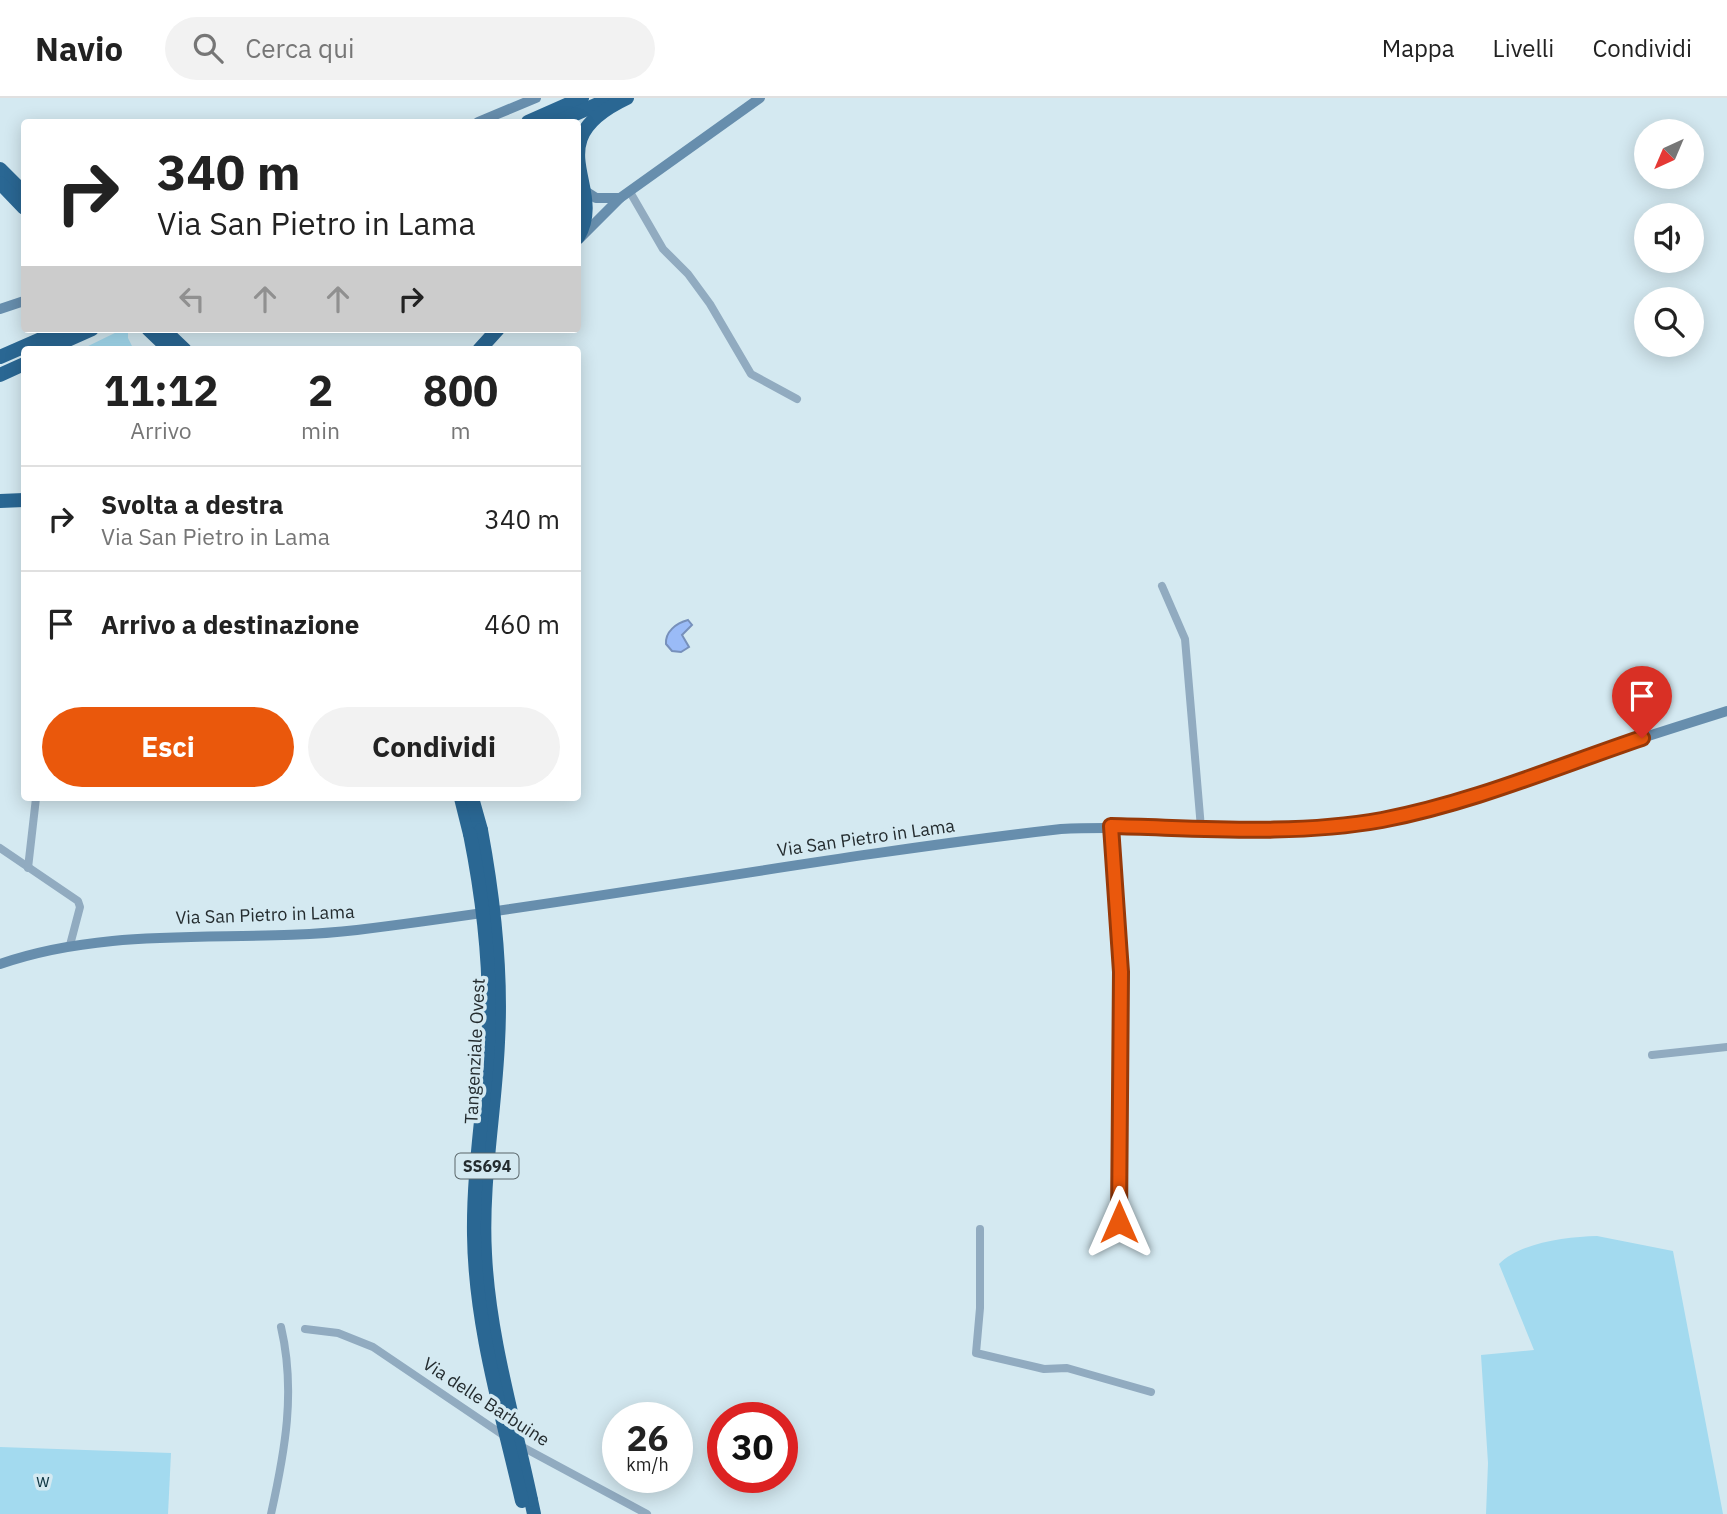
<!DOCTYPE html>
<html lang="it">
<head>
<meta charset="utf-8">
<style>
	:root { --surface:#fff; --page:#f2f2f2; --text:#222; --muted:#767676; --line:#e0e0e0; --accent:#ea580c }
	body { margin:0; font-family:"IBM Plex Sans",sans-serif; background:var(--page); color:var(--text); height:100vh; display:flex; flex-direction:column; font-size:26px; white-space:nowrap }
	* { box-sizing:border-box; margin:0 }
	p { font-size:23px; color:var(--muted) }
	.icon { flex:none; width:38px; height:38px; fill:none; stroke:currentColor; stroke-width:2; stroke-linecap:round; stroke-linejoin:round }
	.map { position:relative; flex:1; overflow:hidden }
	.drawer { position:absolute; left:21px; top:248px; width:560px; height:455px; display:flex; flex-direction:column; background:var(--surface); border-radius:7px; box-shadow:0 4px 18px #0003 }
	.drawer>* { flex:none }
	.top-card { position:absolute; left:21px; top:21px; width:560px; height:214px; border-radius:7px; box-shadow:0 4px 18px #0003; background:#fff; color:var(--text); overflow:hidden }
	.needle { width:46px; rotate:224deg }
	.controls { position:absolute; left:1634px; top:21px; display:grid; gap:14px }
	.controls a { display:grid; place-items:center; width:70px; height:70px; border-radius:50%; background:var(--surface); box-shadow:0 4px 18px #0003; font-size:35px }
	.speed { position:absolute; left:602px; top:1304px; display:flex; gap:14px; font-size:35px; font-weight:700; text-align:center }
	.speed>* { display:grid; place-content:center; width:91px; height:91px; border-radius:50%; background:var(--surface); box-shadow:0 4px 18px #0003; line-height:1 }
	.speed small { font-size:18px; font-weight:400 }
	.speed .limit { border:10px solid #d22; background:#fff; color:#111 }
	.pin { position:absolute; display:grid; place-items:center; width:60px; height:60px; color:#fff; margin:-72px -30px; border-radius:50% 50% 50% 0; rotate:-45deg; box-shadow:0 0 7px #0007 }
	.pin .icon { rotate:45deg }
	.me { position:absolute; width:77px; margin:-38px; rotate:0deg; stroke-linejoin:round; filter:drop-shadow(0 0 5px #0008) }
	.turn { display:flex; align-items:center; gap:24px; height:147px; padding:0 21px; font-size:32px }
	.turn .icon { width:91px; height:91px; stroke-width:2.5 }
	.turn b { display:block; font-size:49px; line-height:60px }
	.lanes { display:flex; align-items:center; height:66px; padding:0 21px; background:#0003; justify-content:center; gap:35px; direction:ltr }
	.lanes .off { opacity:.35 }
	.eta { display:flex; justify-content:space-evenly; align-items:center; height:119px; text-align:center }
	.eta b { font-size:42px; font-weight:700; line-height:49px }
	.button { display:flex; gap:14px; margin-top:auto; padding:14px 21px }
	.button a { flex:1; height:80px; border-radius:42px; background:var(--accent); color:#fff; font-size:28px; font-weight:700; line-height:80px; text-align:center }
	.button a+a { background:var(--page); color:var(--text) }
	ul { padding:0; list-style:none }
	li { display:flex; align-items:center; gap:21px; height:105px; padding:0 21px; border-top:2px solid var(--line) }
	li div { flex:1 }
	li b { display:block; font-size:26px }
	li em { font-style:normal }
	header { display:flex; align-items:center; gap:42px; box-sizing:border-box; height:98px; padding:0 35px; background:var(--surface); border-bottom:2px solid var(--line) }
	header strong { font-size:33px }
	nav { display:flex; gap:38px; margin-inline-start:auto; font-size:24px }
	.search { width:490px; height:63px; background:var(--page); display:flex; align-items:center; gap:18px; box-sizing:border-box; padding:0 24px; border-radius:38px; color:var(--muted); font-size:26px }
	.map>svg:first-child { display:block }
	.green { fill:#a3daef }
	.water { fill:#9abbf7; stroke:#7790bb; stroke-width:2 }
	.lines { fill:none; stroke-linecap:round; stroke-linejoin:round }
	.street { stroke:#91abc0; stroke-width:8 }
	.secondary { stroke:#678ead; stroke-width:10 }
	.highway { stroke:#2a6793; stroke-width:14 }
	.highway-bridge { stroke:#2a6793; stroke-width:14 }
	.route-casing { stroke:#983908; stroke-width:18 }
	.route { stroke:#ea580c; stroke-width:12 }
	.labels { text-anchor:middle; stroke-width:7; stroke-linejoin:round; paint-order:stroke }
	.shield { fill:#d4e9f1; stroke:#596569; stroke-width:2 }
	.shield-label { font-size:16px; font-weight:bold; fill:#242c2f }
	.street-label { font-size:18px; fill:#242c2f; stroke:#d4e9f1 }
	.park-label { font-size:18px; fill:#0f3744; stroke:#d4e9f1 }
</style>
</head>
<body>
<header>
<strong>Navio</strong>
<div class="search"><svg class="icon" aria-label="search" viewBox="0 0 24 24"><circle cx="10" cy="10" r="6"/><path d="M15 15l6 6"/></svg>Cerca qui</div>
<nav><a>Mappa</a><a>Livelli</a><a>Condividi</a></nav>
</header>
<div class="map">
<svg width="1727" height="1416" viewBox="0 0 1727 1416">
	<rect width="100%" height="100%" fill="#d4e9f1"/>
	<g class="green">
		<polygon points="123,231 128,231 128,240 134,252 80,252"/>
		<path d="M 1597,1138 L 1673,1153 L 1723,1416 L 1486,1416 L 1488,1365 L 1481,1257 L 1534,1252 L 1499,1166 C 1521,1144 1567,1139 1597,1138 Z"/>
		<polygon points="0,1349 171,1355 168,1416 0,1416"/>
	</g>
	<path class="water" d="M 688,522 L 692,527 L 682,537 L 689,549 L 681,554 L 672,553 L 666,546 C 665,534 676,525 688,522 Z"/>
	<g class="lines">
		<g class="street">
			<polyline points="630,94 663,151 688,176 710,206 751,276 797,301"/>
			<polyline points="1162,488 1185,541 1201,730"/>
			<polyline points="1111,728 1121,874 1119,1123"/>
			<polyline points="0,750 78,803 80,809 70,847"/>
			<polyline points="28,770 36,700"/>
			<polyline points="1652,957 1727,949"/>
			<polyline points="980,1131 980,1210 976,1255 1044,1271 1067,1270 1151,1294"/>
			<polyline points="305,1231 338,1235 373,1249 506,1339"/>
			<polyline points="517,1346 647,1416"/>
			<path d="M 271,1416 C 285,1353 296,1293 281,1229"/>
		</g>
		<g class="secondary">
			<polyline points="478,24 536,0"/>
			<polyline points="582,91 596,100 620,100"/>
			<polyline points="578,142 620,100 760,0"/>
			<polyline points="0,211 24,203"/>
			<path d="M 0,866 C 116,826 237,846 357,832 C 592,803 825,758 1061,731 C 1155,726 1252,740 1347,727 C 1423,716 1493,691 1566,665 C 1619,647 1673,630 1727,613"/>
		</g>
		<g class="highway">
			<polyline points="528,24 582,0"/>
			<polyline points="557,24 607,2"/>
			<polyline points="0,71 24,95"/>
			<polyline points="0,85 24,110"/>
			<path d="M 578,139 C 608,88 534,44 627,0"/>
			<polyline points="148,231 170,252"/>
			<polyline points="163,231 185,252"/>
			<polyline points="45,252 92,231"/>
			<polyline points="479,252 498,231"/>
			<polyline points="0,259 64,231"/>
			<polyline points="0,277 24,266"/>
			<polyline points="0,403 24,402"/>
			<polyline points="461,700 470,736"/>
			<polyline points="472,700 481,732"/>
			<polyline points="531,1402 534,1416"/>
		</g>
		<g class="highway-bridge">
			<path d="M 481,732 C 494,802 502,872 498,944 C 495,1014 481,1085 485,1156 C 489,1239 514,1321 531,1402"/>
			<path d="M 470,736 C 484,806 492,875 488,947 C 484,1010 473,1073 474,1137 C 475,1227 502,1316 522,1403"/>
		</g>
	</g>
	<g class="lines">
		<g class="route-casing">
			<path id="route" d="M 1119,1124 L 1121,874 L 1111,728 C 1201,730 1293,738 1382,722 C 1471,705 1556,669 1642,640"/>
		</g>
		<use href="#route" class="route"/>
	</g>
	<g class="labels">
		<rect class="shield" x="455.5" y="1055.5" width="63" height="25" rx="5"/>
		<g class="shield-label">
			<text x="487" y="1074">SS694</text>
		</g>
		<g class="street-label">
			<text transform="translate(866 740) rotate(-8)" y="6">Via San Pietro in Lama</text>
			<text transform="translate(265 817) rotate(-2)" y="6">Via San Pietro in Lama</text>
			<text transform="translate(475 953) rotate(-87)" y="6">Tangenziale Ovest</text>
			<text transform="translate(486 1304) rotate(33)" y="6">Via delle Barbuine</text>
		</g>
		<g class="park-label">
			<text x="43" y="1389">w</text>
		</g>
	</g>
</svg>
<div class="controls">
<a><svg class="needle" viewBox="-14 -14 28 28"><path d="M0-13l5 13h-10z" fill="#e53935"/><path d="M0 13l5-13h-10z" fill="#767676"/></svg></a>
<a><svg class="icon" aria-label="sound" viewBox="0 0 24 24"><path d="M4 9h4l5-4v14l-5-4H4zM17 9q2 3 0 6"/></svg></a>
<a><svg class="icon" aria-label="search" viewBox="0 0 24 24"><circle cx="10" cy="10" r="6"/><path d="M15 15l6 6"/></svg></a>
</div>
<div class="speed"><div>26<small>km/h</small></div><div class="limit">30</div></div>
<div class="pin" style="left:1642px;top:640px;background:#d93025"><svg class="icon" aria-label="arrive" viewBox="0 0 24 24"><path d="M6 21V4h12l-3 4 3 4H6"/></svg></div>
<svg class="me" style="left:1119px;top:1124px" viewBox="-20 -20 40 40"><path d="M0-17L14 15 0 8-14 15z" fill="#ea580c" stroke="#fff" stroke-width="4"/></svg>
<div class="top-card">
<div class="turn"><svg class="icon" aria-label="right" viewBox="0 0 24 24"><path d="M7 20v-9h11M14 6l5 5-5 5"/></svg><div><b>340 m</b>Via San Pietro in Lama</div></div>
<div class="lanes"><svg class="icon off" aria-label="left" viewBox="0 0 24 24"><path d="M17 20v-9H6M10 6l-5 5 5 5"/></svg><svg class="icon off" aria-label="ahead" viewBox="0 0 24 24"><path d="M12 20V5M6 11l6-6 6 6"/></svg><svg class="icon off" aria-label="ahead" viewBox="0 0 24 24"><path d="M12 20V5M6 11l6-6 6 6"/></svg><svg class="icon" aria-label="right" viewBox="0 0 24 24"><path d="M7 20v-9h11M14 6l5 5-5 5"/></svg></div>
</div>
<section class="drawer">
<div class="eta">
<div><b>11:12</b><p>Arrivo</p></div>
<div><b>2</b><p>min</p></div>
<div><b>800</b><p>m</p></div>
</div>
<ul>
<li><svg class="icon" aria-label="right" viewBox="0 0 24 24"><path d="M7 20v-9h11M14 6l5 5-5 5"/></svg><div><b>Svolta a destra</b><p>Via San Pietro in Lama</p></div><em>340 m</em></li>
<li><svg class="icon" aria-label="arrive" viewBox="0 0 24 24"><path d="M6 21V4h12l-3 4 3 4H6"/></svg><div><b>Arrivo a destinazione</b></div><em>460 m</em></li>
</ul>
<div class="button"><a>Esci</a><a>Condividi</a></div>
</section>
</div>
</body>
</html>
